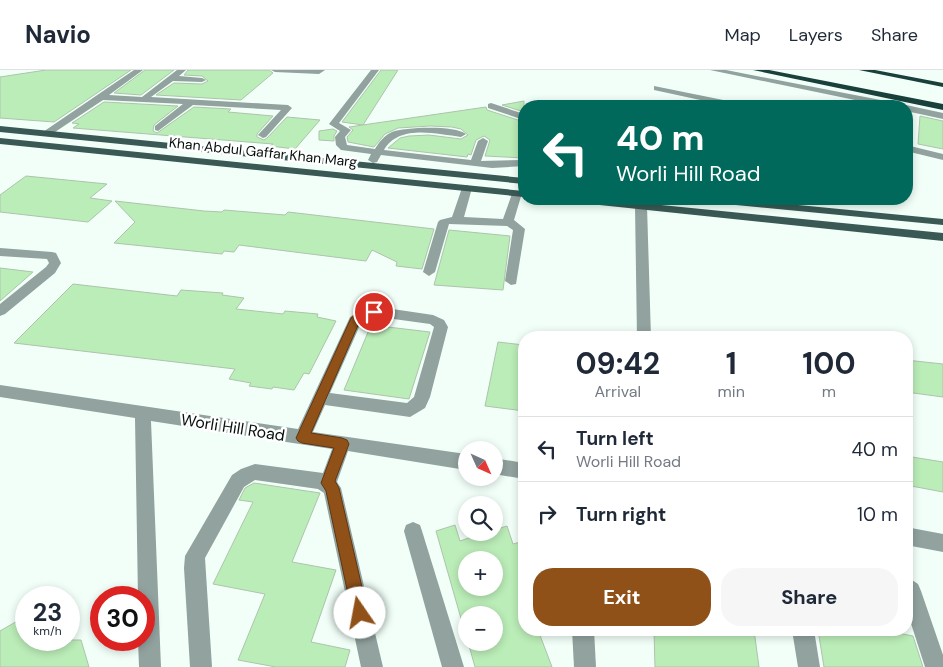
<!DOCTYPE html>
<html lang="en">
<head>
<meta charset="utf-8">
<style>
	:root { --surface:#fff; --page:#f6f6f7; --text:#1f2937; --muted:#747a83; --line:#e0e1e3; --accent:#905119 }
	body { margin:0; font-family:"DM Sans",sans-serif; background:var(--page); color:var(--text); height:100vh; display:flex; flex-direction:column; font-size:19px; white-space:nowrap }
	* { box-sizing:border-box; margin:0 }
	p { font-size:16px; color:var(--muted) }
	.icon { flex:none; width:28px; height:28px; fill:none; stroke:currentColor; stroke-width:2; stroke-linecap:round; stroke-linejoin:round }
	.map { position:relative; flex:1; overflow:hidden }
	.sheet { position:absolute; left:518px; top:261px; width:395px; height:305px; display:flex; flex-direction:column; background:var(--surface); border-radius:20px; box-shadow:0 2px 8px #0003 }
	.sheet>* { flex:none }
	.banner { position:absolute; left:518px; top:30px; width:395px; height:105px; border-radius:20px; box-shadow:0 2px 8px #0003; background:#00695c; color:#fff; overflow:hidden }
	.needle { width:32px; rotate:135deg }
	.buttons { position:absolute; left:458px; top:371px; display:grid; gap:10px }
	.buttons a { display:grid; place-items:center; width:45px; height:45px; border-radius:50%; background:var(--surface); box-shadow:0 2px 8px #0003; font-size:25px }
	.speed { position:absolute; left:15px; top:516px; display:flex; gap:10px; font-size:25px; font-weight:700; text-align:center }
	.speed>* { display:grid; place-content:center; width:65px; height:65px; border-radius:50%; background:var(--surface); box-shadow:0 2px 8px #0003; line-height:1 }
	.speed small { font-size:12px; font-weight:400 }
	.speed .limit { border:8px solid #d22; background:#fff; color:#111 }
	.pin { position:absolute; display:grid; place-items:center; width:42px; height:42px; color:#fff; margin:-21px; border:2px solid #fff; border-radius:50%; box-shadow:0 1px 5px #0007 }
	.me { position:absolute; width:55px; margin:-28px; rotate:348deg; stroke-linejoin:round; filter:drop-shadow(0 0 4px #0008) }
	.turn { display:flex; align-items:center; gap:18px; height:105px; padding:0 15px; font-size:22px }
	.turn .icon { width:65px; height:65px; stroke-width:2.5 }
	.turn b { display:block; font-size:35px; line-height:42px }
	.eta { display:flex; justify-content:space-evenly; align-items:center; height:85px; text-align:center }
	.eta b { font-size:30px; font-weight:700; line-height:35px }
	.button { display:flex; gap:10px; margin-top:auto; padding:10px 15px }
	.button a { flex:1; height:58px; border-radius:20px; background:var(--accent); color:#fff; font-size:20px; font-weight:700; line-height:58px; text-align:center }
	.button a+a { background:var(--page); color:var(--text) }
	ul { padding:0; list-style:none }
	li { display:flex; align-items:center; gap:15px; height:65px; padding:0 15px; border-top:1px solid var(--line) }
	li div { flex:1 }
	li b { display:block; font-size:19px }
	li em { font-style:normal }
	header { display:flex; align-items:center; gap:30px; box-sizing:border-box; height:70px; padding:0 25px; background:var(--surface); border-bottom:1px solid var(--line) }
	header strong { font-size:24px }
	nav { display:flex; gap:28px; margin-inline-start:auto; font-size:18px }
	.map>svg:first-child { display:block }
	.building { fill:#bbedb8; stroke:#adc4ab; fill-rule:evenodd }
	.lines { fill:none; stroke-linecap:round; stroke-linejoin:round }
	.minor { fill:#91a29f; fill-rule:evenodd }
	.major { fill:#3a5955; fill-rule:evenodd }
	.highway { fill:#1a403c; fill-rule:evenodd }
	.route { fill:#905119; stroke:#5e3510 }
	.labels { text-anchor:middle; stroke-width:5; stroke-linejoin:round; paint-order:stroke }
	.far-street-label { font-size:14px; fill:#05100b; stroke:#fff }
	.street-label { font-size:16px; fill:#05100b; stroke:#fff }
</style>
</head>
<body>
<header>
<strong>Navio</strong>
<nav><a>Map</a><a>Layers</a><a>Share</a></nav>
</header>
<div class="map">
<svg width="943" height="597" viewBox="0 0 943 597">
	<rect width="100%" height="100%" fill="#f1fff8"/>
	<g class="building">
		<polygon points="46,0 131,0 54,52 0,48 0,7"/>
		<polygon points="145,0 174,0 141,25 114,23"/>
		<polygon points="188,0 269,0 273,3 241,30 156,25 174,13 202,14 208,11 202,6 184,5"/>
		<polygon points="381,0 398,0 363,55 342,52"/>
		<polygon points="524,31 524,42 502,35"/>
		<polygon points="104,32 178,36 154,55 153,61 157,63 194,37 231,39 228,42 273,46 257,64 257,67 264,70 267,68 287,47 320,50 295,79 270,76 273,74 73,58 79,54 72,53"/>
		<polygon points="486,37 487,40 524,52 524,88 485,86 490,70 484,66 476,70 471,85 468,84 467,87 388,78 400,68 409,66 429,65 461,69 468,65 461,59 452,57 430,56 398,58 385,64 374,77 348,72 347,67 353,60 349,57"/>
		<polygon points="920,46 943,51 943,79 918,74"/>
		<polygon points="333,59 337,61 334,66 334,71 319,70 319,61"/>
		<polygon points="26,106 107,114 90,128 112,131 88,152 0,142 0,125"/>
		<polygon points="115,131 204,141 222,142 224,140 285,145 288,142 434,159 422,199 396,196 397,192 372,180 366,191 239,175 234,182 224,181 222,184 114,173 135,152"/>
		<polygon points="449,160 510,166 503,220 434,215"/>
		<polygon points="0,198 33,202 0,231"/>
		<polygon points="73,214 177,226 181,220 223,223 222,225 244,228 236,239 283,244 285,241 318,244 317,247 336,251 309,304 304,303 294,320 273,317 272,319 249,316 251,313 229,309 235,299 14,273"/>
		<polygon points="371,255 430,262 409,329 344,320"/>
		<polygon points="498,272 524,275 524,341 485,336"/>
		<polygon points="906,290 943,294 943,327 906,322"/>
		<polygon points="906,386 943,392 943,422 906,415"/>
		<polygon points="254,413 320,423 292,492 336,500 311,572 350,580 345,597 276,597 238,590 265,524 213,514 253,432 239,430 245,418"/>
		<path d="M 455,455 L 460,471 L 486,462 L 494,462 L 494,460 L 507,456 L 513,474 L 524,471 L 524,560 L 538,560 L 552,597 L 475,597 L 468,572 L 494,572 L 494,545 L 466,545 L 466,566 L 436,461 ZM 466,490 L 494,490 L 494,518 L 466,518 Z"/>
		<polygon points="26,546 26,570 81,570 89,597 0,597 0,561"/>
		<polygon points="654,560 754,560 759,597 655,597"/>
		<polygon points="818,560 883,560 913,566 923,597 824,597"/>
	</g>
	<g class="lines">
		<g class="minor">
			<polygon points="134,0 143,0 109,25 142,27 177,0 186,0 179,6 202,8 206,10 202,12 173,11 151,27 288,35 292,38 266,67 263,68 258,65 281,40 193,35 158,61 155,60 155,56 183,34 103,30 49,66 43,66 43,62"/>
			<polygon points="271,0 325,0 319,4 275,2"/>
			<path d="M 371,0 L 379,0 L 339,53 L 351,60 L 345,67 L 347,75 L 375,79 C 379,72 384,66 392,62 C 405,57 455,55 466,64 L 461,67 C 436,64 399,54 384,80 L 471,90 L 478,71 L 483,68 L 488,71 L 481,91 L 524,90 L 524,96 L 492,98 L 381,85 L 377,92 L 373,93 L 368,90 L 371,84 L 341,80 L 336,75 L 335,67 L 340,61 L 329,54 Z"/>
			<polygon points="710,0 726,0 896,33 900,36 884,36"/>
			<polygon points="654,16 738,33 742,36 728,36 654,20"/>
			<polygon points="491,33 524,44 524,50 488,38 488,34"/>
			<polygon points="906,35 943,43 943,49 906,41 906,36 903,36"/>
			<polygon points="906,75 943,84 943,90 906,81"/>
			<polygon points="467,115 472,118 464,147 503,149 513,121 521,121 522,123 514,150 525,159 516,214 511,215 505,211 513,160 507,156 449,154 435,202 429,206 423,202 438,152 440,150 452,147 462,118"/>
			<polygon points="641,133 647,136 651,268 637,268 635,136"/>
			<polygon points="0,178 52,182 56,183 61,193 55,203 5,244 0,246 0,234 46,197 49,193 47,189 0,186"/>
			<path d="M 379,237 L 433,245 L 444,250 L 448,257 L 430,327 L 425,338 L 410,347 L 325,335 L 313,362 L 466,384 L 466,400 L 348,381 L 337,412 L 341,418 L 383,597 L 361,597 L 324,423 L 318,419 L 255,410 L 244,417 L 205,488 L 212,597 L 190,597 L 184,498 L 185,486 L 232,405 L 241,399 L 255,394 L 323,403 L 332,379 L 151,351 L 161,597 L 139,597 L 138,570 L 144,570 L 144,528 L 138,528 L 135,348 L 0,327 L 0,315 L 298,359 L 350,247 L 360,240 ZM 379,247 L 430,254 L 434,257 L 414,327 L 407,333 L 330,323 L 361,253 L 368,247 Z"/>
			<polygon points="494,388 524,393 524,409 494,404"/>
			<polygon points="413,452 420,455 422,461 464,597 442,597 404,461 406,455"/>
			<polygon points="906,457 943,464 943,482 906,475"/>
			<polygon points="906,506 918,514 921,521 943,585 943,597 925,597 906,538"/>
			<polygon points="572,560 594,560 596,597 574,597"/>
			<polygon points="792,560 814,560 820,597 798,597"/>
		</g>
		<g class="major">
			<polygon points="0,56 524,108 524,114 0,62"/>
			<polygon points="0,68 524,121 524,127 0,74"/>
			<polygon points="566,129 601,129 943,163 943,171 571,132"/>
			<polygon points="700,129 736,129 943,149 943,155 705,132"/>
		</g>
		<g class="highway">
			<polygon points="753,0 769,0 943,34 943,40"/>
			<polygon points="859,0 875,0 943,13 943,17"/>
		</g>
	</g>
	<polygon class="route" points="374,238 378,239 380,242 378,244 367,246 359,253 311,363 342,368 347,370 349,374 335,411 339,418 368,543 365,549 360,551 354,549 352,543 326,421 321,413 334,378 302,373 298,371 296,368 351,248 360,241"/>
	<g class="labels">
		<g class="far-street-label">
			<text transform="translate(263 82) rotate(6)" y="5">Khan Abdul Gaffar Khan Marg</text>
		</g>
		<g class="street-label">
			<text transform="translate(233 357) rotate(9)" y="6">Worli Hill Road</text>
		</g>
	</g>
</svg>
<div class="buttons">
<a><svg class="needle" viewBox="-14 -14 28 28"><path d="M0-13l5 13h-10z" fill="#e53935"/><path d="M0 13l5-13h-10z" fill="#747a83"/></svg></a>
<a><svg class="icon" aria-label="search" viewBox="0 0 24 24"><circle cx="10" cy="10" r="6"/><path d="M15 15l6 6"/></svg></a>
<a>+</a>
<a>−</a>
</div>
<div class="speed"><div>23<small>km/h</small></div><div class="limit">30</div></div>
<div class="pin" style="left:374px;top:242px;background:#d93025"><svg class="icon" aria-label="arrive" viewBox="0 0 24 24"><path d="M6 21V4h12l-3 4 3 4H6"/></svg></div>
<svg class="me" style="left:360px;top:543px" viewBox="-20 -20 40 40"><circle r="19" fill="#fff"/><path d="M0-13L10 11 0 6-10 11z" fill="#905119"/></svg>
<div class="banner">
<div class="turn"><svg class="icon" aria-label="left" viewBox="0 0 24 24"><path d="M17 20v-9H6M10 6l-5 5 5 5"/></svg><div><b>40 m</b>Worli Hill Road</div></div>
</div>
<section class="sheet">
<div class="eta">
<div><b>09:42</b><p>Arrival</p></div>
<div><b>1</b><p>min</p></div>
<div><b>100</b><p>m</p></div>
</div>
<ul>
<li><svg class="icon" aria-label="left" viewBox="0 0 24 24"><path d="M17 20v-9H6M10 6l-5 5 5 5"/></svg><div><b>Turn left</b><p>Worli Hill Road</p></div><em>40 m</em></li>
<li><svg class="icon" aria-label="right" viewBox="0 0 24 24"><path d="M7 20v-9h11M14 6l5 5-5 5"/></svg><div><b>Turn right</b></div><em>10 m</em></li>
</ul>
<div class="button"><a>Exit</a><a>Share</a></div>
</section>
</div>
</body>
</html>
